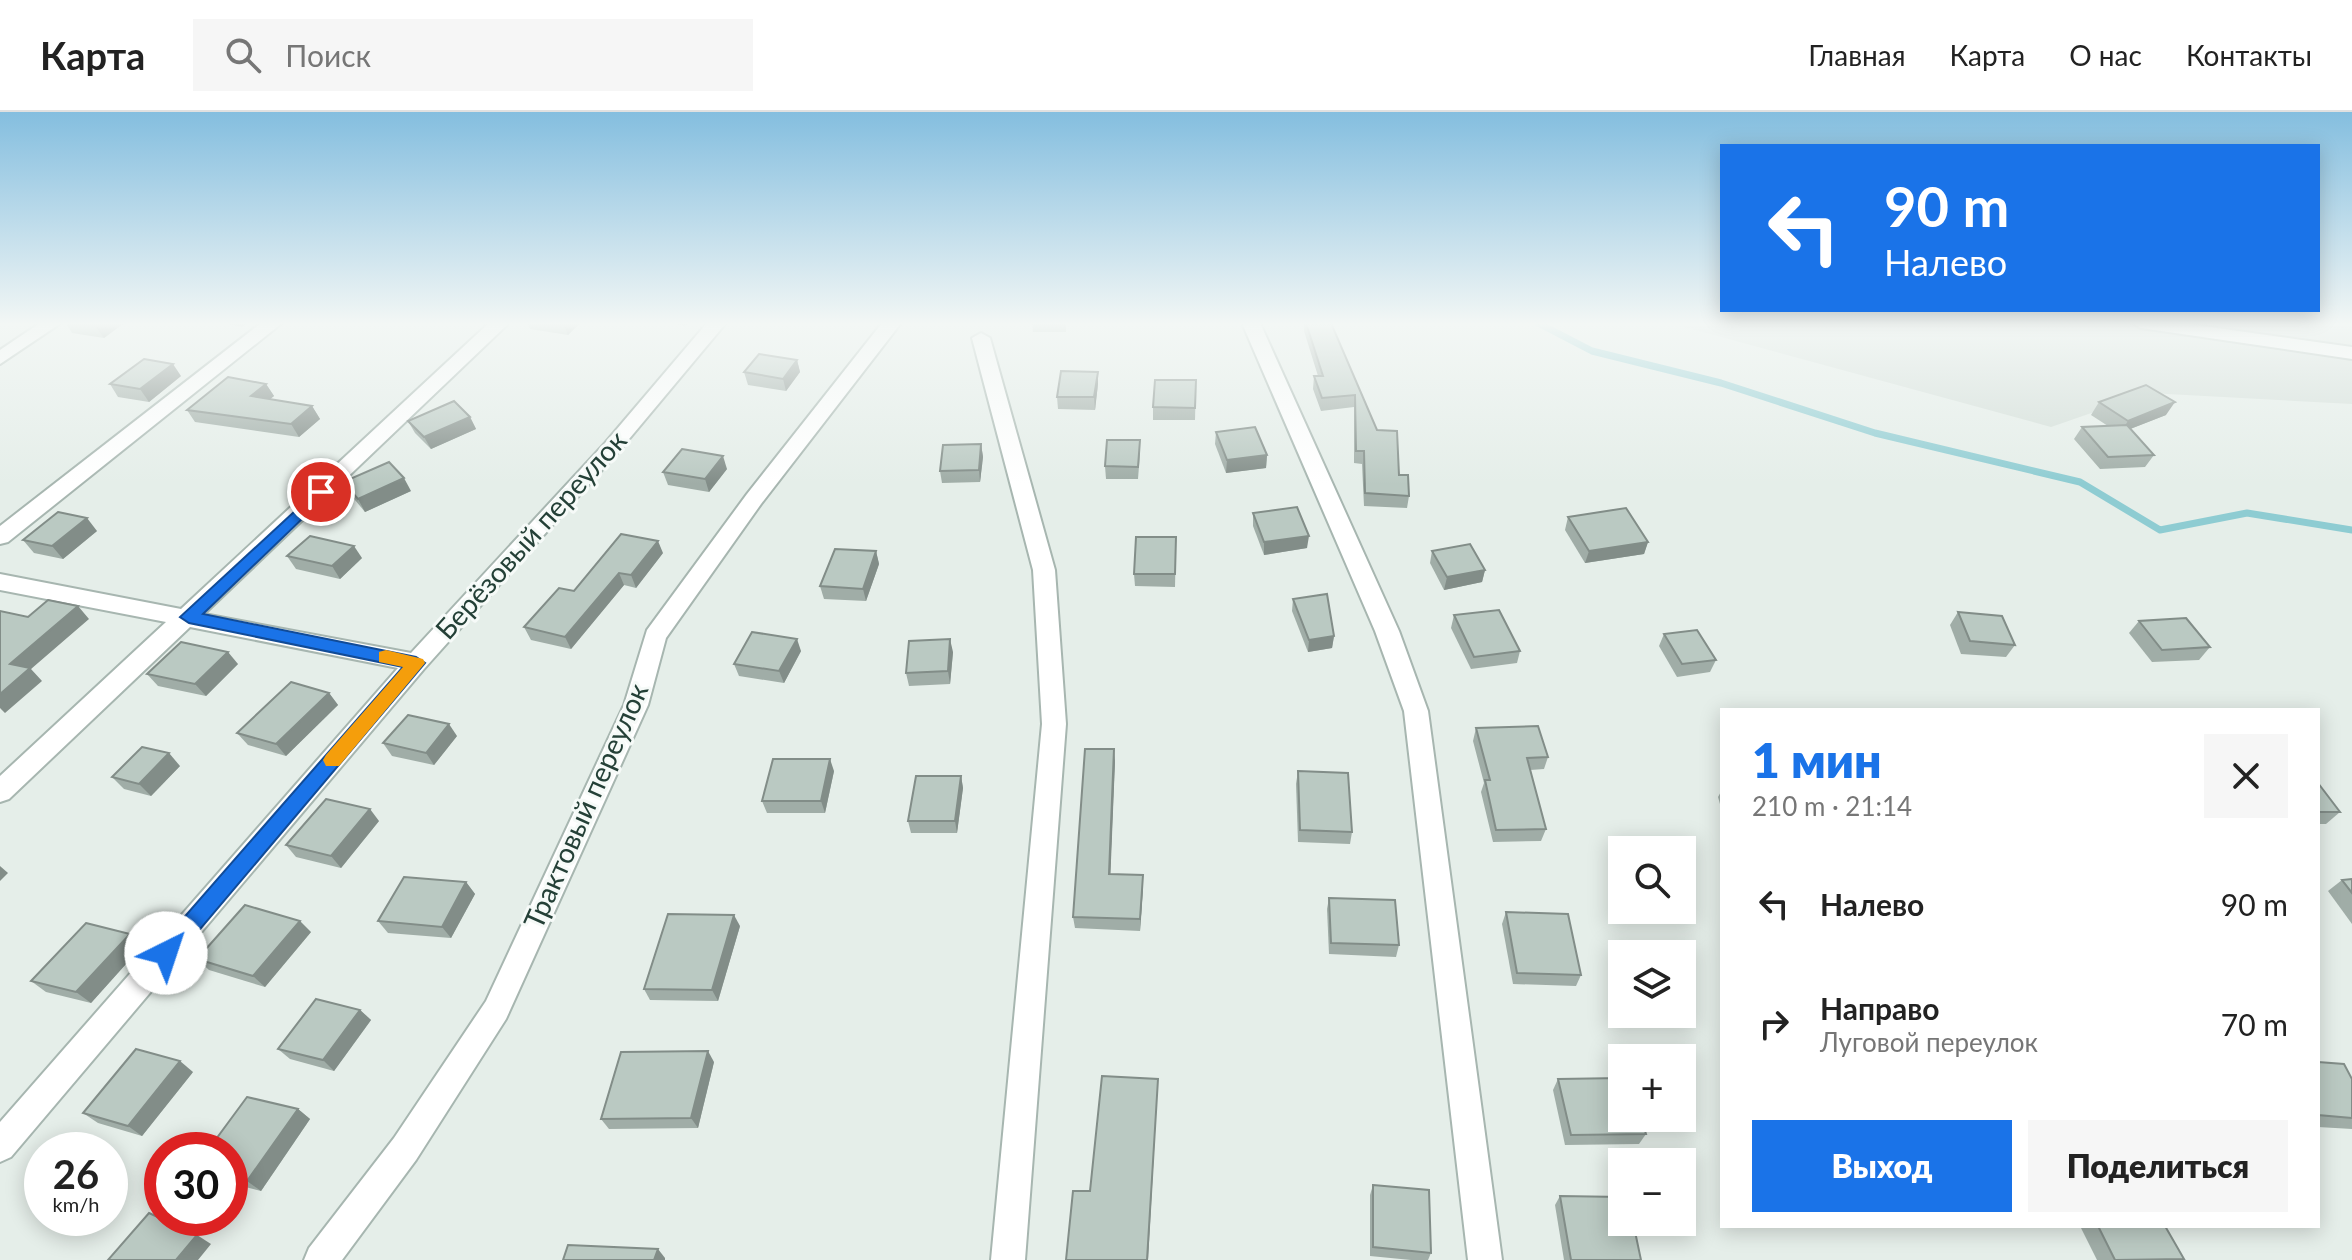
<!DOCTYPE html>
<html lang="ru">
<head>
<meta charset="utf-8">
<style>
	:root { --surface:#fff; --page:#f6f6f6; --text:#222; --muted:#767676; --line:#e0e0e0; --accent:#1a73e8 }
	body { margin:0; font-family:Lato,sans-serif; background:var(--page); color:var(--text); height:100vh; display:flex; flex-direction:column; font-size:30px; white-space:nowrap }
	* { box-sizing:border-box; margin:0 }
	p { font-size:26px; color:var(--muted) }
	.icon { flex:none; width:44px; height:44px; fill:none; stroke:currentColor; stroke-width:2; stroke-linecap:round; stroke-linejoin:round }
	.map { position:relative; flex:1; overflow:hidden }
	.panel { position:absolute; left:1720px; top:596px; width:600px; height:520px; display:flex; flex-direction:column; background:var(--surface); border-radius:0px; box-shadow:0 4px 20px #0003 }
	.panel>* { flex:none }
	.top-card { position:absolute; left:1720px; top:32px; width:600px; height:168px; border-radius:0px; box-shadow:0 4px 20px #0003; background:#1a73e8; color:#fff; overflow:hidden }
	.buttons { position:absolute; left:1608px; top:724px; display:grid; gap:16px }
	.buttons a { display:grid; place-items:center; width:88px; height:88px; border-radius:0px; background:var(--surface); box-shadow:0 4px 20px #0003; font-size:40px }
	.speed { position:absolute; left:24px; top:1020px; display:flex; gap:16px; font-size:40px; font-weight:700; text-align:center }
	.speed>* { display:grid; place-content:center; width:104px; height:104px; border-radius:50%; background:var(--surface); box-shadow:0 4px 20px #0003; line-height:1 }
	.speed small { font-size:20px; font-weight:400 }
	.speed .limit { border:12px solid #d22; background:#fff; color:#111 }
	.pin { position:absolute; display:grid; place-items:center; width:68px; height:68px; color:#fff; margin:-34px; border:4px solid #fff; border-radius:50%; box-shadow:0 2px 8px #0007 }
	.me { position:absolute; width:88px; margin:-44px; rotate:41deg; stroke-linejoin:round; filter:drop-shadow(0 0 6px #0008) }
	.turn { display:flex; align-items:center; gap:28px; height:168px; padding:0 32px; font-size:36px }
	.turn .icon { width:104px; height:104px; stroke-width:2.5 }
	.turn b { display:block; font-size:56px; line-height:68px }
	.round { display:grid; place-items:center; flex:none; width:84px; height:84px; border-radius:0px; background:var(--page) }
	.summary { display:flex; align-items:center; justify-content:space-between; height:136px; padding:0 32px }
	h1 { font-size:48px; font-weight:800; line-height:60px; color:var(--accent) }
	.cta { display:flex; gap:16px; margin-top:auto; padding:16px 32px }
	.cta a { flex:1; height:92px; border-radius:0px; background:var(--accent); color:#fff; font-size:32px; font-weight:800; line-height:92px; text-align:center }
	.cta a+a { background:var(--page); color:var(--text) }
	ul { padding:0; list-style:none }
	li { display:flex; align-items:center; gap:24px; height:120px; padding:0 32px }
	li div { flex:1 }
	li b { display:block; font-size:30px }
	li em { font-style:normal }
	header { display:flex; align-items:center; gap:48px; box-sizing:border-box; height:112px; padding:0 40px; background:var(--surface); border-bottom:2px solid var(--line) }
	header strong { font-size:38px }
	nav { display:flex; gap:44px; margin-inline-start:auto; font-size:28px }
	.search { width:560px; height:72px; background:var(--page); display:flex; align-items:center; gap:20px; box-sizing:border-box; padding:0 28px; border-radius:0px; color:var(--muted); font-size:30px }
	.map>svg:first-child { display:block }
	.built { fill:#d3ded8 }
	.lines { fill:none; stroke-linecap:round; stroke-linejoin:round }
	.stream { stroke:#8eccd2; stroke-width:7 }
	.street-casing { stroke:#a7b6b0; stroke-width:4 }
	.street { fill:#fff; fill-rule:evenodd }
	.wall { fill:#a0ada7 }
	.shaded-wall { fill:#828d88 }
	.building { fill:#bac9c2; stroke:#828d88; stroke-width:2 }
	.route { fill:#1a73e8; stroke:#114b97; stroke-width:2 }
	.slow { fill:#f59e0b }
	.labels { text-anchor:middle; stroke-width:6; stroke-linejoin:round; paint-order:stroke }
	.street-label { font-size:28px; fill:#244037; stroke:#f6faf8 }
</style>
</head>
<body>
<header>
<strong>Карта</strong>
<div class="search"><svg class="icon" aria-label="search" viewBox="0 0 24 24"><circle cx="10" cy="10" r="6"/><path d="M15 15l6 6"/></svg>Поиск</div>
<nav><a>Главная</a><a>Карта</a><a>О нас</a><a>Контакты</a></nav>
</header>
<div class="map">
<svg width="2352" height="1148" viewBox="0 0 2352 1148">
	<rect width="100%" height="100%" fill="#e5eee9"/>
	<polygon class="built" points="1670,211 2352,211 2352,292 2149,281 2051,315"/>
	<g class="lines">
		<polyline class="stream" points="1538,211 1592,239 1721,271 1875,321 2080,370 2160,418 2247,401 2352,418"/>
		<g class="street-casing">
			<g id="street">
				<polygon points="40,211 61,211 0,252 0,238"/>
				<polygon points="261,211 282,211 8,430 0,432 0,414"/>
				<polygon points="489,211 509,211 204,502 411,541 605,331 707,211 726,211 619,339 424,557 11,1045 0,1050 0,1010 398,556 190,515 9,687 0,690 0,664 166,510 0,478 0,462 181,497"/>
				<polygon points="882,211 901,211 761,392 666,526 648,593 506,907 416,1048 342,1148 304,1148 309,1136 394,1026 486,889 624,593 647,518 747,382"/>
				<polygon points="1242,211 1260,211 1399,519 1428,599 1502,1148 1468,1148 1404,599 1375,519"/>
				<polygon points="2132,211 2181,211 2352,235 2352,247 2141,216"/>
				<polygon points="981,221 990,226 1055,458 1066,612 1025,1148 991,1148 1042,612 1033,458 972,226"/>
			</g>
		</g>
		<use href="#street" class="street"/>
	</g>
	<g class="wall">
		<polygon points="66,211 124,211 104,226 72,221"/>
		<polygon points="220,211 248,211 243,215"/>
		<polygon points="527,211 580,211 568,223 530,217"/>
		<polygon points="669,211 688,211 685,214"/>
		<polygon points="1032,211 1066,211 1066,220 1033,220"/>
		<polygon points="1304,211 1331,211 1377,318 1409,384 1407,396 1364,394 1362,352 1354,351 1354,295 1321,299 1313,277 1314,264 1318,264 1304,219"/>
		<polygon points="797,248 800,260 786,279 748,273 744,260"/>
		<polygon points="1098,260 1098,272 1095,298 1058,297 1057,285"/>
		<polygon points="181,264 149,290 118,285 110,272"/>
		<polygon points="1196,268 1195,308 1153,308 1153,295"/>
		<polygon points="266,272 274,284 270,287 312,294 320,307 299,325 195,310 187,298"/>
		<polygon points="2099,290 2166,303 2130,317 2154,343 2145,355 2100,357 2074,327 2082,315 2108,314 2091,303"/>
		<polygon points="470,305 476,317 431,337 415,321 408,309"/>
		<polygon points="1216,320 1267,343 1266,356 1226,361 1215,332"/>
		<polygon points="981,332 983,345 980,370 942,371 940,359"/>
		<polygon points="1140,341 1138,367 1106,367 1105,354"/>
		<polygon points="727,357 709,380 668,373 663,360"/>
		<polygon points="343,370 411,379 365,400 350,382"/>
		<polygon points="1253,401 1307,436 1264,443 1253,414"/>
		<polygon points="1568,405 1648,430 1644,442 1585,451 1565,418"/>
		<polygon points="97,419 63,447 34,441 23,428"/>
		<polygon points="1176,425 1175,475 1135,474 1134,462"/>
		<polygon points="876,439 879,452 866,489 824,487 820,474"/>
		<polygon points="1432,439 1485,458 1482,470 1444,478 1430,451"/>
		<polygon points="663,441 636,476 624,473 571,537 531,528 524,515 574,479"/>
		<polygon points="287,444 362,446 340,467 296,457"/>
		<polygon points="1293,487 1334,524 1332,536 1308,540 1292,499"/>
		<polygon points="1958,500 2015,533 2006,545 1961,542 1950,513"/>
		<polygon points="1454,503 1520,539 1517,551 1471,557 1451,516"/>
		<polygon points="2139,509 2210,535 2199,548 2152,550 2129,521"/>
		<polygon points="1664,522 1716,548 1710,560 1677,565 1659,534"/>
		<polygon points="801,539 784,571 739,564 734,552"/>
		<polygon points="953,540 950,572 909,574 906,561"/>
		<polygon points="238,552 206,584 158,574 147,562"/>
		<polygon points="329,581 338,593 286,644 248,633 237,621"/>
		<polygon points="1476,616 1548,645 1544,657 1530,658 1546,717 1541,729 1493,730 1481,680 1484,671 1473,629"/>
		<polygon points="457,624 434,653 392,644 383,631"/>
		<polygon points="1115,649 1110,762 1143,775 1140,819 1075,816 1073,805"/>
		<polygon points="180,654 151,684 124,677 112,665"/>
		<polygon points="834,659 825,701 767,701 762,689"/>
		<polygon points="1298,659 1352,720 1350,732 1298,730 1296,672"/>
		<polygon points="961,664 963,676 957,721 911,721 908,709"/>
		<polygon points="2318,671 2340,700 2326,712 2318,712"/>
		<polygon points="1722,678 1722,699 1718,685"/>
		<polygon points="379,709 341,756 296,745 286,733"/>
		<polygon points="2352,767 2352,812 2328,779 2342,768"/>
		<polygon points="466,770 475,782 451,826 388,821 378,809"/>
		<polygon points="1329,786 1399,833 1396,845 1329,842 1327,797"/>
		<polygon points="1506,800 1581,863 1576,874 1513,872 1502,812"/>
		<polygon points="740,814 718,889 650,888 644,877"/>
		<polygon points="311,820 265,875 209,858 197,847"/>
		<polygon points="130,822 143,833 91,891 46,880 31,869"/>
		<polygon points="360,898 371,908 334,959 290,947 278,937"/>
		<polygon points="714,950 698,1016 609,1017 601,1007"/>
		<polygon points="2318,950 2352,967 2352,1017 2318,1015"/>
		<polygon points="193,960 142,1024 98,1011 83,1001"/>
		<polygon points="1558,967 1646,1022 1639,1032 1565,1033 1553,978"/>
		<polygon points="298,997 310,1007 261,1079 230,1071 230,1038"/>
		<polygon points="1373,1073 1431,1141 1428,1148 1411,1148 1370,1144 1370,1083"/>
		<polygon points="1560,1084 1641,1148 1564,1148 1555,1093"/>
		<polygon points="2080,1114 2165,1114 2183,1148 2097,1148"/>
	</g>
	<g class="shaded-wall">
		<polygon points="99,211 124,211 104,226 95,214"/>
		<polygon points="563,211 580,211 568,223"/>
		<polygon points="797,248 800,260 786,279 783,267"/>
		<polygon points="173,252 181,264 149,290 140,277"/>
		<polygon points="1098,260 1098,272 1095,298 1094,285"/>
		<polygon points="266,272 274,284 259,296 251,284"/>
		<polygon points="2175,290 2166,303 2120,321 2128,309"/>
		<polygon points="312,294 320,307 299,325 291,312"/>
		<polygon points="470,305 476,317 431,337 424,325"/>
		<polygon points="981,332 983,345 980,370 979,358"/>
		<polygon points="1267,343 1266,356 1226,361 1227,348"/>
		<polygon points="723,344 727,357 709,380 705,367"/>
		<polygon points="404,366 411,379 365,400 358,387"/>
		<polygon points="87,406 97,419 63,447 52,434"/>
		<polygon points="1309,424 1307,436 1264,443 1264,430"/>
		<polygon points="658,429 663,441 636,476 631,463"/>
		<polygon points="1648,430 1644,442 1585,451 1589,439"/>
		<polygon points="354,434 362,446 340,467 332,454"/>
		<polygon points="876,439 879,452 866,489 863,477"/>
		<polygon points="1485,458 1482,470 1444,478 1447,465"/>
		<polygon points="619,461 624,473 571,537 565,525"/>
		<polygon points="78,494 89,507 31,557 42,569 5,601 0,596 0,582 10,552"/>
		<polygon points="1334,524 1332,536 1308,540 1309,528"/>
		<polygon points="797,527 801,539 784,571 779,559"/>
		<polygon points="950,527 953,540 950,572 948,559"/>
		<polygon points="228,540 238,552 206,584 195,572"/>
		<polygon points="329,581 338,593 286,644 276,632"/>
		<polygon points="449,612 457,624 434,653 426,641"/>
		<polygon points="1114,637 1115,649 1110,774 1109,762"/>
		<polygon points="169,641 180,654 151,684 139,672"/>
		<polygon points="830,647 834,659 825,701 821,689"/>
		<polygon points="961,664 963,676 957,721 955,709"/>
		<polygon points="370,697 379,709 341,756 331,744"/>
		<polygon points="0,754 8,761 0,769"/>
		<polygon points="1143,763 1143,775 1140,819 1140,807"/>
		<polygon points="466,770 475,782 451,826 442,815"/>
		<polygon points="734,803 740,814 718,889 712,878"/>
		<polygon points="300,809 311,820 265,875 253,864"/>
		<polygon points="130,822 143,833 91,891 76,880"/>
		<polygon points="360,898 371,908 334,959 323,948"/>
		<polygon points="708,939 714,950 698,1016 691,1006"/>
		<polygon points="180,949 193,960 142,1024 128,1014"/>
		<polygon points="1158,967 1148,1148 1147,1148"/>
		<polygon points="298,997 310,1007 261,1079 247,1069"/>
		<polygon points="197,1123 211,1132 198,1148 176,1148"/>
		<polygon points="658,1137 665,1146 665,1148 654,1148"/>
	</g>
	<g class="building">
		<polygon points="80,211 99,211 95,214"/>
		<polygon points="1306,211 1331,211 1377,318 1397,319 1399,363 1408,363 1409,384 1365,381 1364,339 1356,339 1355,283 1322,286 1314,264 1323,264"/>
		<polygon points="759,242 797,248 783,267 744,260"/>
		<polygon points="144,247 173,252 140,277 110,272"/>
		<polygon points="1061,259 1098,260 1094,285 1057,285"/>
		<polygon points="228,265 266,272 251,284 312,294 291,312 187,298"/>
		<polygon points="1155,268 1196,268 1195,296 1153,295"/>
		<polygon points="2146,273 2175,290 2128,309 2099,290"/>
		<polygon points="454,289 470,305 424,325 408,309"/>
		<polygon points="2127,313 2154,343 2108,345 2082,315"/>
		<polygon points="1255,315 1267,343 1227,348 1216,320"/>
		<polygon points="1107,328 1140,328 1138,355 1105,354"/>
		<polygon points="981,332 979,358 940,359 943,333"/>
		<polygon points="682,337 723,344 705,367 663,360"/>
		<polygon points="389,350 404,366 358,387 343,370"/>
		<polygon points="1297,395 1309,424 1264,430 1253,401"/>
		<polygon points="1626,396 1648,430 1589,439 1568,405"/>
		<polygon points="58,400 87,406 52,434 23,428"/>
		<polygon points="621,422 658,429 631,463 619,461 565,525 524,515 559,476 574,479"/>
		<polygon points="310,424 354,434 332,454 287,444"/>
		<polygon points="1136,425 1176,425 1175,462 1134,462"/>
		<polygon points="1470,432 1485,458 1447,465 1432,439"/>
		<polygon points="835,437 876,439 863,477 820,474"/>
		<polygon points="1327,482 1334,524 1309,528 1293,487"/>
		<polygon points="48,488 78,494 10,552 30,556 0,582 0,499 28,505"/>
		<polygon points="1499,498 1520,539 1474,545 1454,503"/>
		<polygon points="1958,500 2002,504 2015,533 1970,529"/>
		<polygon points="2186,506 2210,535 2162,538 2139,509"/>
		<polygon points="1697,518 1716,548 1682,552 1664,522"/>
		<polygon points="752,520 797,527 779,559 734,552"/>
		<polygon points="950,527 948,559 906,561 909,529"/>
		<polygon points="181,530 228,540 195,572 147,562"/>
		<polygon points="291,570 329,581 276,632 237,621"/>
		<polygon points="408,603 449,612 426,641 383,631"/>
		<polygon points="1538,614 1548,645 1527,646 1546,717 1496,718 1485,668 1490,668 1476,616"/>
		<polygon points="142,635 169,641 139,672 112,665"/>
		<polygon points="1085,637 1114,637 1109,762 1143,763 1140,807 1073,805"/>
		<polygon points="773,647 830,647 821,689 762,689"/>
		<polygon points="1298,659 1348,661 1352,720 1300,718"/>
		<polygon points="916,664 961,664 955,709 908,709"/>
		<polygon points="2318,671 2340,700 2318,700"/>
		<polygon points="326,687 370,697 331,744 286,733"/>
		<polygon points="404,765 466,770 442,815 378,809"/>
		<polygon points="2352,767 2352,781 2342,768"/>
		<polygon points="1329,786 1395,788 1399,833 1331,831"/>
		<polygon points="245,793 300,809 253,864 197,847"/>
		<polygon points="1506,800 1568,802 1581,863 1517,861"/>
		<polygon points="668,802 734,803 712,878 644,877"/>
		<polygon points="86,811 130,822 76,880 31,869"/>
		<polygon points="316,887 360,898 323,948 278,937"/>
		<polygon points="136,937 180,949 128,1014 83,1001"/>
		<polygon points="708,939 691,1006 601,1007 621,940"/>
		<polygon points="2318,950 2344,952 2352,967 2352,1006 2318,1003"/>
		<polygon points="1102,964 1158,967 1147,1148 1066,1148 1073,1079 1090,1079"/>
		<polygon points="1622,966 1622,1006 1641,1006 1646,1022 1571,1023 1558,967"/>
		<polygon points="247,985 298,997 247,1069 230,1065 230,1038 208,1038"/>
		<polygon points="1373,1073 1429,1078 1431,1141 1373,1135"/>
		<polygon points="1560,1084 1622,1085 1622,1110 1633,1110 1641,1148 1571,1148"/>
		<polygon points="149,1101 197,1123 176,1148 108,1148"/>
		<polygon points="2098,1114 2165,1114 2184,1147 2115,1148"/>
		<polygon points="568,1133 658,1137 654,1148 563,1148"/>
	</g>
	<linearGradient id="sky" x2="0" y2="1"><stop stop-color="#84bedf"/><stop offset="0.57" stop-color="#f3f7f5"/><stop offset="1" stop-color="#f3f7f5" stop-opacity="0"/></linearGradient>
	<rect width="2352" height="372" fill="url(#sky)"/>
	<polygon class="route" points="321,375 329,380 327,383 203,502 416,545 425,551 174,848 166,851 159,848 156,841 159,834 403,555 189,511 180,505"/>
	<polygon class="slow" points="386,538 423,547 425,551 339,654 326,654 323,648 326,643 403,555 379,550 379,540"/>
	<g class="labels">
		<g class="street-label">
			<text transform="translate(531 423) rotate(-48)" y="10">Берёзовый переулок</text>
			<text transform="translate(586 694) rotate(-66)" y="10">Трактовый переулок</text>
		</g>
	</g>
</svg>
<div class="buttons">
<a><svg class="icon" aria-label="search" viewBox="0 0 24 24"><circle cx="10" cy="10" r="6"/><path d="M15 15l6 6"/></svg></a>
<a><svg class="icon" aria-label="layers" viewBox="0 0 24 24"><path d="M12 4l9 5-9 5-9-5zM3 14l9 5 9-5"/></svg></a>
<a>+</a>
<a>−</a>
</div>
<div class="speed"><div>26<small>km/h</small></div><div class="limit">30</div></div>
<div class="pin" style="left:321px;top:380px;background:#d93025"><svg class="icon" aria-label="arrive" viewBox="0 0 24 24"><path d="M6 21V4h12l-3 4 3 4H6"/></svg></div>
<svg class="me" style="left:166px;top:841px" viewBox="-20 -20 40 40"><circle r="19" fill="#fff"/><path d="M0-13L10 11 0 6-10 11z" fill="#1a73e8"/></svg>
<div class="top-card">
<div class="turn"><svg class="icon" aria-label="left" viewBox="0 0 24 24"><path d="M17 20v-9H6M10 6l-5 5 5 5"/></svg><div><b>90 m</b>Налево</div></div>
</div>
<section class="panel">
<div class="summary"><div><h1>1 мин</h1><p>210 m · 21:14</p></div><a class="round"><svg class="icon" aria-label="close" viewBox="0 0 24 24"><path d="M6 6l12 12M18 6L6 18"/></svg></a></div>
<ul>
<li><svg class="icon" aria-label="left" viewBox="0 0 24 24"><path d="M17 20v-9H6M10 6l-5 5 5 5"/></svg><div><b>Налево</b></div><em>90 m</em></li>
<li><svg class="icon" aria-label="right" viewBox="0 0 24 24"><path d="M7 20v-9h11M14 6l5 5-5 5"/></svg><div><b>Направо</b><p>Луговой переулок</p></div><em>70 m</em></li>
</ul>
<div class="cta"><a>Выход</a><a>Поделиться</a></div>
</section>
</div>
</body>
</html>
